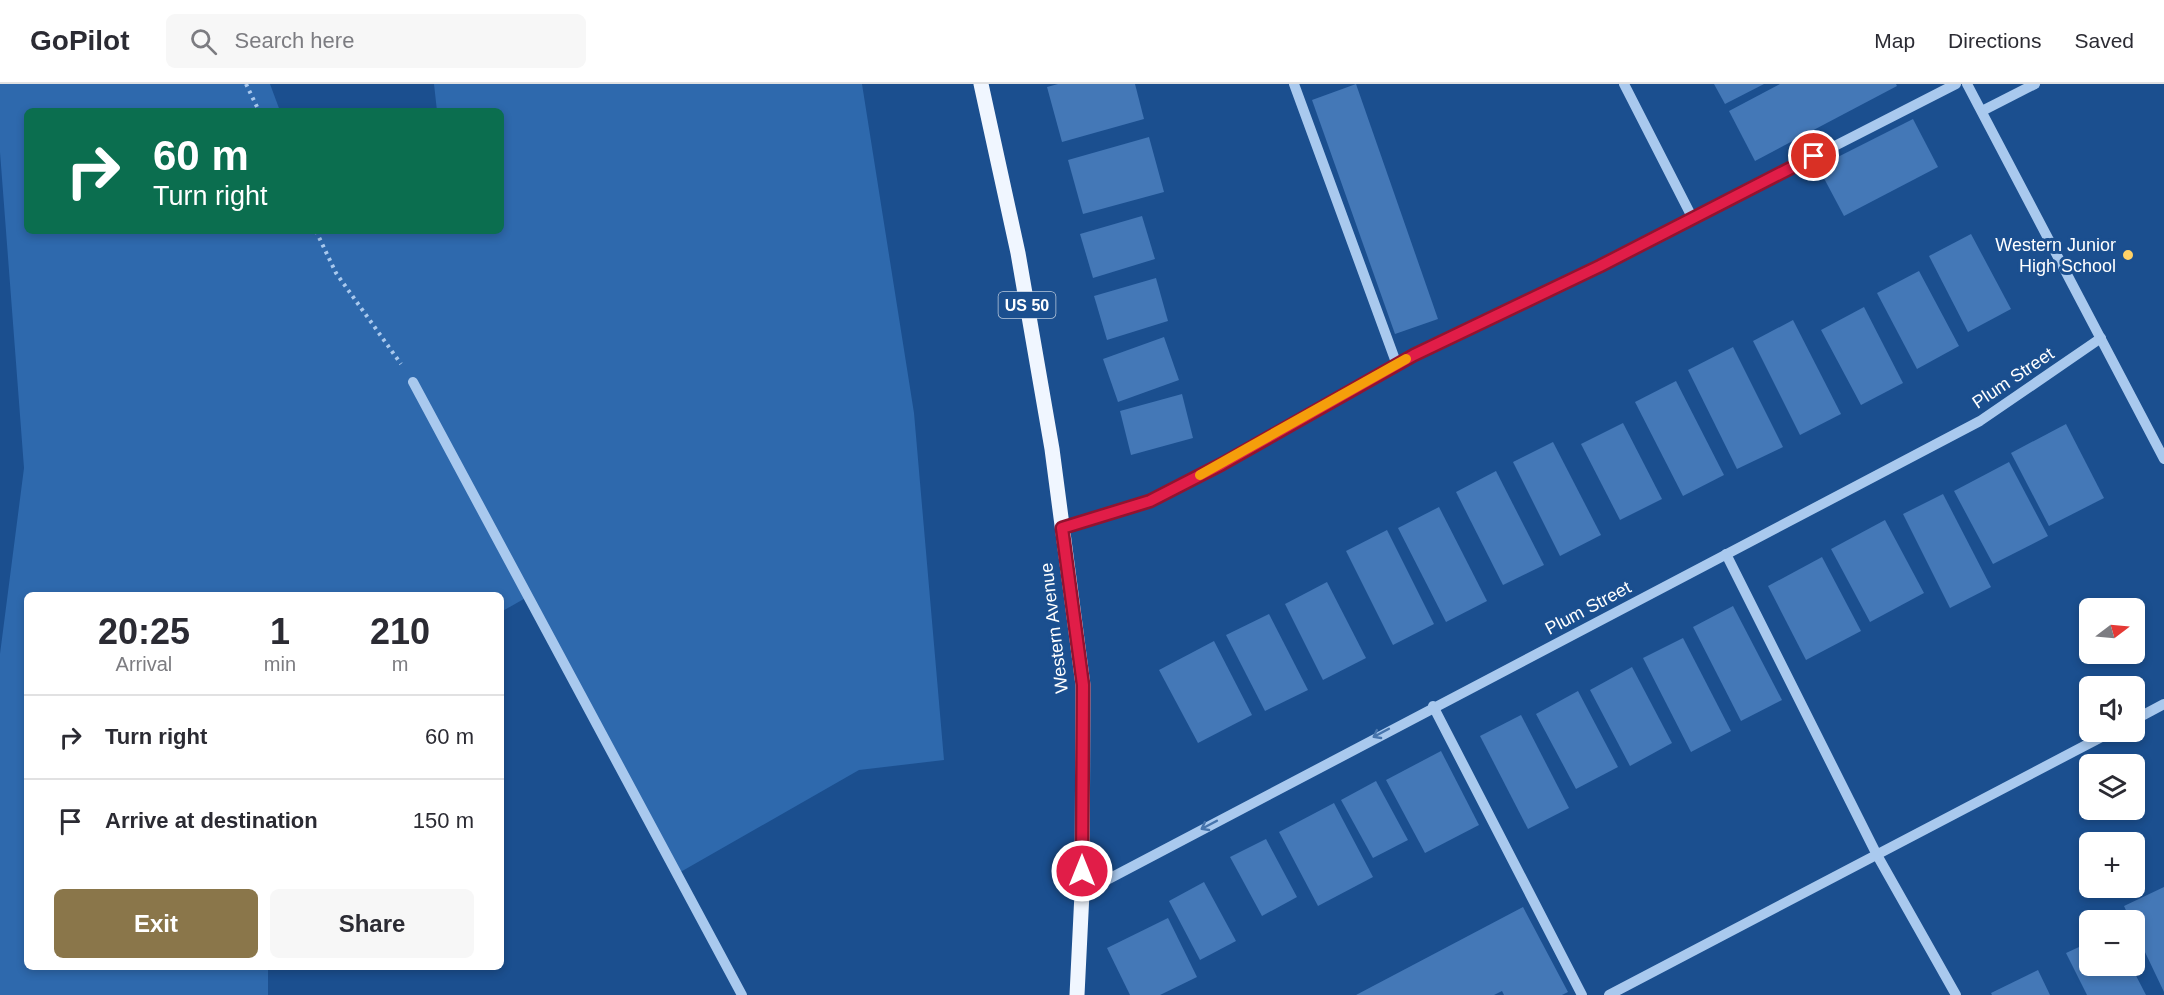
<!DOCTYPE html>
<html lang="en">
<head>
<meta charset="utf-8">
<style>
	:root { --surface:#fff; --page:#f7f7f7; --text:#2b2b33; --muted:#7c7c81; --line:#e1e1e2; --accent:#8a764a }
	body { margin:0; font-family:Arial,sans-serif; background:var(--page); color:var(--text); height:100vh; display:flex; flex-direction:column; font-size:22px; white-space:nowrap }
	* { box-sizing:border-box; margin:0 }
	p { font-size:20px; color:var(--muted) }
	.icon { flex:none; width:33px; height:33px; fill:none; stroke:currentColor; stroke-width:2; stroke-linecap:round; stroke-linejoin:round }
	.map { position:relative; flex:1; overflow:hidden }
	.side { position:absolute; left:24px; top:508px; width:480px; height:378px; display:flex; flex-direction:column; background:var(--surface); border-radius:9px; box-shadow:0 3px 9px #0003 }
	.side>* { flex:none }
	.banner { position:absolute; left:24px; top:24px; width:480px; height:126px; border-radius:9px; box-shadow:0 3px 9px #0003; background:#0b6e4f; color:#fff; overflow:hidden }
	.needle { width:39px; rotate:74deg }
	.tools { position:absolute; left:2079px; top:514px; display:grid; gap:12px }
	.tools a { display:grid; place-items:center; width:66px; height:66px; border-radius:9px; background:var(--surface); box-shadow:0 3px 9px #0003; font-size:30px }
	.pin { position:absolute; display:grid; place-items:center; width:51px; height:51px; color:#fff; margin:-26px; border:3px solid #fff; border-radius:50%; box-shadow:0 2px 6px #0007 }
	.me { position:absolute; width:66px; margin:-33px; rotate:0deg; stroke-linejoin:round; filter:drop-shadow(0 0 4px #0008) }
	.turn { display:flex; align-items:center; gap:21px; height:126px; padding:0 30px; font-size:27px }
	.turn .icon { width:78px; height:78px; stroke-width:2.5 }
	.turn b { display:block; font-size:42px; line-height:51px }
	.eta { display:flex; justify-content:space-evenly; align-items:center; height:102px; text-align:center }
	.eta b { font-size:36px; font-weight:700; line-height:42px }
	.action { display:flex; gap:12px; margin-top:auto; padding:12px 30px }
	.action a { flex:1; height:69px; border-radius:9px; background:var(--accent); color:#fff; font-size:24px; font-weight:700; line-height:69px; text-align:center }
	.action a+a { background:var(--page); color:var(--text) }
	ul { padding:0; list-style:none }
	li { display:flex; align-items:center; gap:18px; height:84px; padding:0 30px; border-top:2px solid var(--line) }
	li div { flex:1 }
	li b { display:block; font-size:22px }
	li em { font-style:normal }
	header { display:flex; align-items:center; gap:36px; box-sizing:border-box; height:84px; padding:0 30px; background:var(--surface); border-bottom:2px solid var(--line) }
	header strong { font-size:28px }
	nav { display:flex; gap:33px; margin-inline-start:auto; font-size:21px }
	.search { width:420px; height:54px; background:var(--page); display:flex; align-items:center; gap:15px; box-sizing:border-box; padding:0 21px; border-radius:9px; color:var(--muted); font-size:22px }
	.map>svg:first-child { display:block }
	.green { fill:#2e69ad }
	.building { fill:#4478b7 }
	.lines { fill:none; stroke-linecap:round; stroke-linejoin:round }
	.path { stroke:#a9c9ee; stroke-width:4; stroke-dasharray:3 4.5; stroke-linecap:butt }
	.minor { stroke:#a9c9ee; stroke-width:10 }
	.major { stroke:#f0f6ff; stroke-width:15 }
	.oneway { stroke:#4674ac }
	.route-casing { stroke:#92132f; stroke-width:15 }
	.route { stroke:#e11d48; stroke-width:10 }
	.slow { stroke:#f59e0b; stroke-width:10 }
	.poi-dot { fill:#ffd166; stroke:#1b4f8f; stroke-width:2 }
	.labels { text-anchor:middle; stroke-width:6; stroke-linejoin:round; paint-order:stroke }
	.shield { fill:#1b4f8f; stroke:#bbcadd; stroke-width:1.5 }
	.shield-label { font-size:16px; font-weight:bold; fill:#fff }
	.poi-label { font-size:18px; fill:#fff; stroke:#1b4f8f; text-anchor:end }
	.street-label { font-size:18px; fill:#fff; stroke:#1b4f8f }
</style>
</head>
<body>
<header>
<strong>GoPilot</strong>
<div class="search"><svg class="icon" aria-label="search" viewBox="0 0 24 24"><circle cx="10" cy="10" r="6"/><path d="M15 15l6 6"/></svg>Search here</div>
<nav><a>Map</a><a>Directions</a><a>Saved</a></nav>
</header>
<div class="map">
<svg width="2164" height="911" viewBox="0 0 2164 911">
	<rect width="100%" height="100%" fill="#1b4f8f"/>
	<polygon class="green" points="0,0 270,0 280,27 27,27 27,147 501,147 501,27 437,27 434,0 862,0 914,329 944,676 859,686 677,790 529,512 501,528 501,512 27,512 27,884 268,884 268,911 0,911 0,570 24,384 0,68"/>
	<g class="building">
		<polygon points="1058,0 1135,0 1144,35 1062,58 1047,3"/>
		<polygon points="1356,0 1438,235 1395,250 1312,16"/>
		<polygon points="1714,0 1764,0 1725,20"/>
		<polygon points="1780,0 1896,0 1897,2 1755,77 1729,27"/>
		<polygon points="1913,35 1938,83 1844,132 1818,83"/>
		<polygon points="1149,53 1164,108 1083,130 1068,76"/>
		<polygon points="1142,132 1155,175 1093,194 1080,150"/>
		<polygon points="1971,150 2011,225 1968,248 1929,172"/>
		<polygon points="1919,187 1959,262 1917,285 1877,209"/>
		<polygon points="1156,194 1168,237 1107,256 1094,212"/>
		<polygon points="1864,223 1903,299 1861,321 1821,246"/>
		<polygon points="1793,236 1841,330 1800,351 1753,257"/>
		<polygon points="1164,253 1179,296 1118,318 1103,275"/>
		<polygon points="1733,263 1783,363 1737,385 1688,286"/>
		<polygon points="1676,297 1724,391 1683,412 1635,318"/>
		<polygon points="1182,310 1193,354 1131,371 1120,327"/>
		<polygon points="1623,339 1662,415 1620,436 1581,360"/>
		<polygon points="2066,340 2104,414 2049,442 2011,369"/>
		<polygon points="1553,358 1601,451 1560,472 1513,378"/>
		<polygon points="2009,378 2048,452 1993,480 1954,407"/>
		<polygon points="1496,387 1544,481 1503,501 1456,408"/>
		<polygon points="1943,410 1991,503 1950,524 1903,430"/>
		<polygon points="1439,423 1487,517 1446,538 1398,444"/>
		<polygon points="1885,436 1924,509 1870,538 1831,465"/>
		<polygon points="1387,446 1434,540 1393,561 1346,467"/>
		<polygon points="1822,473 1861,547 1806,576 1768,502"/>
		<polygon points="1327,498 1366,574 1323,596 1285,520"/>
		<polygon points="1733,522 1782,616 1741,637 1693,543"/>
		<polygon points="1269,530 1308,606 1265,627 1226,551"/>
		<polygon points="1683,554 1731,647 1691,668 1643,574"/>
		<polygon points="1214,557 1252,631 1198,659 1159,586"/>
		<polygon points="1632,583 1672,659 1630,682 1590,606"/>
		<polygon points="1578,607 1618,683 1576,705 1536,630"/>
		<polygon points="1521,631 1569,724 1528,745 1480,652"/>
		<polygon points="1441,667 1479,741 1425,769 1386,696"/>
		<polygon points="1376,697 1408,756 1373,774 1341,716"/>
		<polygon points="1334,719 1373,793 1318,822 1279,748"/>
		<polygon points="1266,755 1297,813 1262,832 1230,773"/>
		<polygon points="1204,798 1236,857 1200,876 1169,817"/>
		<polygon points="2164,803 2164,908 2134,845 2134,837 2131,837 2124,822"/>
		<polygon points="1523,823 1568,908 1562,911 1504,911 1502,907 1494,911 1356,911"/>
		<polygon points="1168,834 1197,893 1160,911 1130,911 1107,864"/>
		<polygon points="2090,858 2090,882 2131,882 2146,911 2087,911 2066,869"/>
		<polygon points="2038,886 2050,911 1992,911 1991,909"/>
	</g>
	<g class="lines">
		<g class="path">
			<polyline points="246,0 259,27"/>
			<polyline points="316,147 336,189 401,280"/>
		</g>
		<g class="minor">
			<polyline points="1294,0 1397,281"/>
			<polyline points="1624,0 1693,135"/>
			<polyline points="1967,0 2164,375"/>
			<polyline points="1982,27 2035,0"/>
			<polyline points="413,298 742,911"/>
			<polyline points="1062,444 1150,417 1222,380 1414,271 1600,182 1956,0"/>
			<polyline points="1726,470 1877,771 1956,911"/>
			<polyline points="1433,622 1582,911"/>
			<polyline points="2134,636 2164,620"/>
			<polyline points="1082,809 1980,337 2101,254"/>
			<polyline points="1609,911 2111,648"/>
		</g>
		<polyline class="major" points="981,0 1018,169 1052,365 1083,601 1082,809 1077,911"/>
	</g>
	<defs><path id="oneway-shaft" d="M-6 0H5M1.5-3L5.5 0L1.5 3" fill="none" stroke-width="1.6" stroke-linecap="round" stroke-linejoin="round" transform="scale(1.5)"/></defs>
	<g class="oneway">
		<use href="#oneway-shaft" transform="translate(1381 649) rotate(152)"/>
		<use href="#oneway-shaft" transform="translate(1209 741) rotate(152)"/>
	</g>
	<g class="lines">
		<g class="route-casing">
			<polyline id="route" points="1082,787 1083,601 1062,444 1150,417 1222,380 1414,271 1600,182 1814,72"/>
		</g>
		<use href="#route" class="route"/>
		<polyline class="slow" points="1200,391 1406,275"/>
	</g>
	<circle class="poi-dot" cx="2128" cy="171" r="6"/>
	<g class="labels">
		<rect class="shield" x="998.5" y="208" width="57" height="26" rx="4.5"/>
		<g class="shield-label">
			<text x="1027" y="227">US 50</text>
		</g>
		<g class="poi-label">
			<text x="2116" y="167">Western Junior<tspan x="2116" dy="21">High School</tspan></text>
		</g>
		<g class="street-label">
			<text transform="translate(2013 294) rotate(-34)" y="6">Plum Street</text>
			<text transform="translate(1588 524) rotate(-28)" y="6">Plum Street</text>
			<text transform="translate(1054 544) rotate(-97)" y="6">Western Avenue</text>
		</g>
	</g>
</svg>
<div class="tools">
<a><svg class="needle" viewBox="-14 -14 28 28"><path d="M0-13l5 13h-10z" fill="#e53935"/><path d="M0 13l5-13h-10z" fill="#7c7c81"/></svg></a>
<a><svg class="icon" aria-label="sound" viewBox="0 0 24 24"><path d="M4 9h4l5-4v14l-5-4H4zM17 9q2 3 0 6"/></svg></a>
<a><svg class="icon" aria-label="layers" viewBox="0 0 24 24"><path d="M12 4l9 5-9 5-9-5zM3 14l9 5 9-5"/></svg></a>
<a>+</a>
<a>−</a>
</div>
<div class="pin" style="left:1814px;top:72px;background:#d93025"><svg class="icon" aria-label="arrive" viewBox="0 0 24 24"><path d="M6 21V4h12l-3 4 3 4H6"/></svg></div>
<svg class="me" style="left:1082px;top:787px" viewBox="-20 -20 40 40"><circle r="17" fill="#e11d48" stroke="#fff" stroke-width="3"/><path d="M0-11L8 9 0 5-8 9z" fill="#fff"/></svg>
<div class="banner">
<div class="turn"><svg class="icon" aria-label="right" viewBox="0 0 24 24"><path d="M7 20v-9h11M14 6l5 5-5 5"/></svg><div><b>60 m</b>Turn right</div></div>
</div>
<section class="side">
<div class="eta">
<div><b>20:25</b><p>Arrival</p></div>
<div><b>1</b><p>min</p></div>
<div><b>210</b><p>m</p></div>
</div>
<ul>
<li><svg class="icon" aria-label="right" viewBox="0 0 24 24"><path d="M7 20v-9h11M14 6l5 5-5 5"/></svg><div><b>Turn right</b></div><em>60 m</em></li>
<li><svg class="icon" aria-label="arrive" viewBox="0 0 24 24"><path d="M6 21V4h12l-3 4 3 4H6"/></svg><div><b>Arrive at destination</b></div><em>150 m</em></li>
</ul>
<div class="action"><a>Exit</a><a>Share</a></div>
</section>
</div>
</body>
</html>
